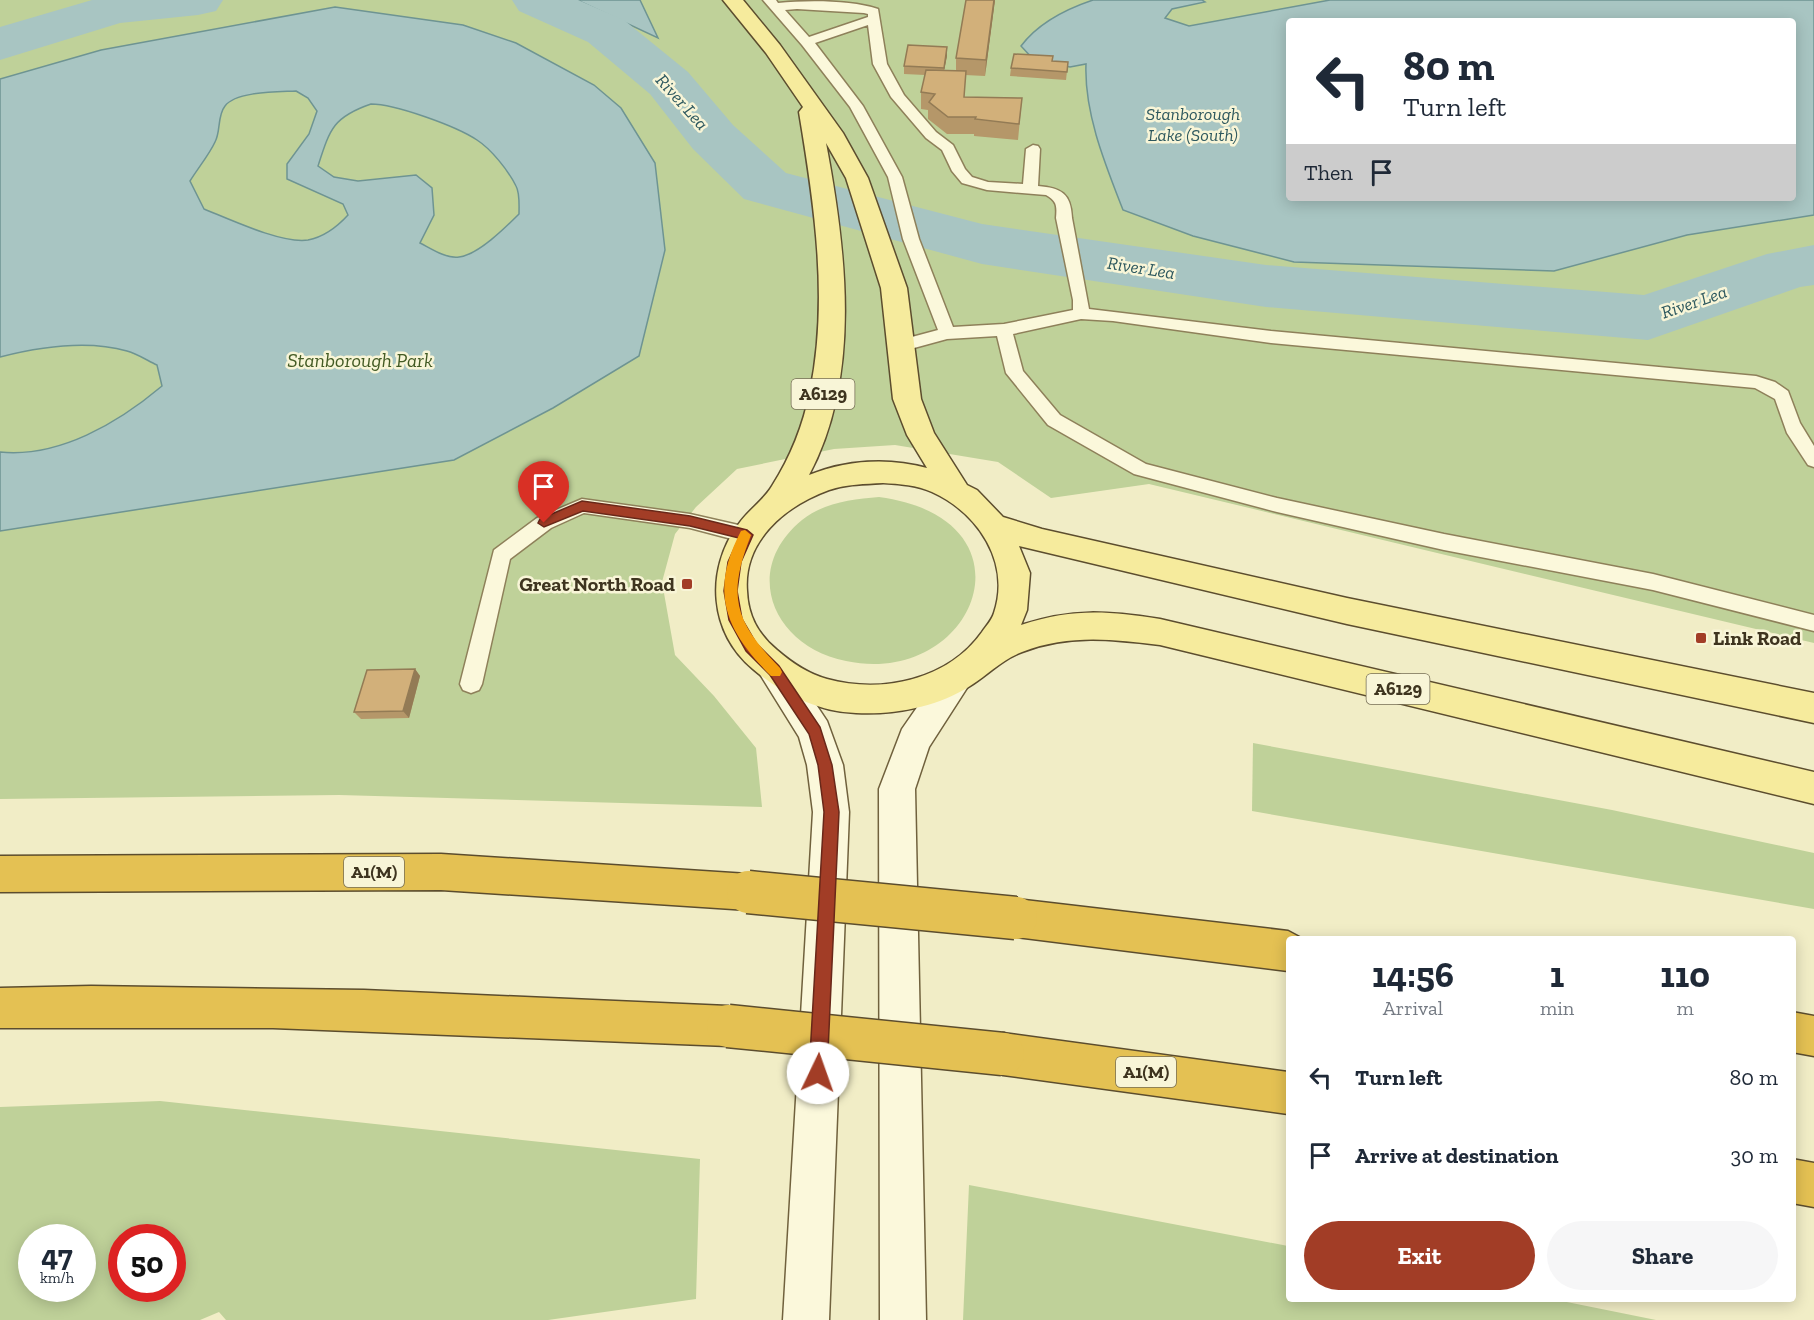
<!DOCTYPE html>
<html lang="en">
<head>
<meta charset="utf-8">
<style>
	:root { --surface:#fff; --page:#f6f6f7; --text:#1f2937; --muted:#747a83; --accent:#a23d26 }
	body { margin:0; font-family:"Zilla Slab",serif; background:var(--page); color:var(--text); height:100vh; display:flex; flex-direction:column; font-size:22px; white-space:nowrap }
	* { box-sizing:border-box; margin:0 }
	p { font-size:20px; color:var(--muted) }
	.icon { flex:none; width:33px; height:33px; fill:none; stroke:currentColor; stroke-width:2; stroke-linecap:round; stroke-linejoin:round }
	.map { position:relative; flex:1; overflow:hidden }
	.side { position:absolute; left:1286px; top:936px; width:510px; height:366px; display:flex; flex-direction:column; background:var(--surface); border-radius:6px; box-shadow:0 3px 15px #0003 }
	.side>* { flex:none }
	.guide { position:absolute; left:1286px; top:18px; width:510px; height:183px; border-radius:6px; box-shadow:0 3px 15px #0003; background:#fff; color:var(--text); overflow:hidden }
	.speed { position:absolute; left:18px; top:1224px; display:flex; gap:12px; font-size:30px; font-weight:700; text-align:center }
	.speed>* { display:grid; place-content:center; width:78px; height:78px; border-radius:50%; background:var(--surface); box-shadow:0 3px 15px #0003; line-height:1 }
	.speed small { font-size:15px; font-weight:400 }
	.speed .limit { border:9px solid #d22; background:#fff; color:#111 }
	.pin { position:absolute; display:grid; place-items:center; width:51px; height:51px; color:#fff; margin:-62px -26px; border-radius:50% 50% 50% 0; rotate:-45deg; box-shadow:0 0 6px #0007 }
	.pin .icon { rotate:45deg }
	.me { position:absolute; width:66px; margin:-33px; rotate:3deg; stroke-linejoin:round; filter:drop-shadow(0 0 4px #0008) }
	.turn { display:flex; align-items:center; gap:21px; height:126px; padding:0 18px; font-size:27px }
	.turn .icon { width:78px; height:78px; stroke-width:2.5 }
	.turn b { display:block; font-size:42px; line-height:51px }
	.then { display:flex; align-items:center; height:57px; padding:0 18px; background:#0003; gap:12px; font-size:22px }
	.eta { display:flex; justify-content:space-evenly; align-items:center; height:102px; text-align:center }
	.eta b { font-size:36px; font-weight:700; line-height:42px }
	.cta { display:flex; gap:12px; margin-top:auto; padding:12px 18px }
	.cta a { flex:1; height:69px; border-radius:36px; background:var(--accent); color:#fff; font-size:24px; font-weight:700; line-height:69px; text-align:center }
	.cta a+a { background:var(--page); color:var(--text) }
	ul { padding:0; list-style:none }
	li { display:flex; align-items:center; gap:18px; height:78px; padding:0 18px }
	li div { flex:1 }
	li b { display:block; font-size:22px }
	li em { font-style:normal }
	.map>svg:first-child { display:block }
	.green { fill:#bfd199; fill-rule:evenodd }
	.water { fill:#a8c5c2; stroke:#6e9492; stroke-width:1.5; fill-rule:evenodd }
	.lines { fill:none; stroke-linecap:round; stroke-linejoin:round }
	.river { fill:#a8c5c2; fill-rule:evenodd }
	.lane-casing { stroke:#8e805a; stroke-width:3 }
	.secondary-casing { stroke:#70613d; stroke-width:3 }
	.primary-casing { stroke:#5c4d2e; stroke-width:3 }
	.highway-casing { stroke:#5c4d2e; stroke-width:3 }
	.lane { fill:#fbf8db; fill-rule:evenodd }
	.secondary { fill:#fbf8db; fill-rule:evenodd }
	.primary { fill:#f6eb9d; fill-rule:evenodd }
	.highway { fill:#e4c153; fill-rule:evenodd }
	.highway-bridge-casing { stroke:#5c4d2e; stroke-width:45; stroke-linecap:butt }
	.highway-bridge { stroke:#e4c153; stroke-width:42 }
	.wall { fill:#b59769 }
	.shaded-wall { fill:#937b55 }
	.building { fill:#d2b07a; stroke:#937b55; stroke-width:1.5 }
	.route { fill:#a23d26; stroke:#692819; stroke-width:1.5 }
	.slow { fill:#f59e0b }
	.poi-dot { fill:#a23d26; stroke:#f8f5d7; stroke-width:2 }
	.labels { text-anchor:middle; stroke-width:5; stroke-linejoin:round; paint-order:stroke }
	.far-water-label { font-size:18px; font-style:italic; fill:#2d585e; stroke:#f8f5d7 }
	.shield { fill:#f8f5d7; stroke:#766e56; stroke-width:1.5 }
	.shield-label { font-size:18px; font-weight:bold; fill:#3e341f }
	.park-label { font-size:20px; font-style:italic; fill:#435b24; stroke:#f8f5d7 }
	.poi-label { font-size:20px; font-weight:bold; fill:#3e341f; stroke:#f8f5d7; text-anchor:end }
</style>
</head>
<body>
<div class="map">
<svg width="1814" height="1320" viewBox="0 0 1814 1320">
	<rect width="100%" height="100%" fill="#f1edc6"/>
	<g class="green">
		<path d="M 0,0 L 1814,0 L 1814,643 L 1149,484 L 1051,498 L 998,462 L 895,445 L 834,449 L 737,469 L 696,507 L 675,534 L 662,582 L 675,655 L 714,696 L 756,748 L 762,807 L 339,795 L 0,799 ZM 1288,21 L 1792,21 L 1792,198 L 1288,198 Z"/>
		<path d="M 879,497 C 1042,519 976,688 846,661 C 774,647 740,571 802,520 C 823,503 852,499 879,497 Z"/>
		<polygon points="1253,743 1612,810 1814,853 1814,909 1252,811"/>
		<path d="M 160,1101 L 700,1159 L 696,1299 L 548,1320 L 226,1320 L 219,1312 L 200,1320 L 0,1320 L 0,1107 ZM 32,1238 L 82,1238 L 82,1288 L 32,1288 ZM 122,1238 L 172,1238 L 172,1288 L 122,1288 Z"/>
		<polygon points="969,1185 1288,1246 1288,1299 1552,1299 1656,1320 963,1320"/>
	</g>
	<g class="water">
		<polygon points="577,0 640,0 658,38"/>
		<path d="M 1093,0 L 1202,0 L 1205,2 L 1172,9 L 1165,18 L 1189,26 L 1330,0 L 1814,0 L 1814,215 L 1687,235 L 1554,271 L 1294,262 L 1193,236 L 1123,210 C 1105,164 1084,113 1086,64 L 1070,67 L 1034,60 L 1021,46 C 1039,22 1066,9 1093,0 ZM 1288,21 L 1792,21 L 1792,198 L 1288,198 Z"/>
		<path d="M 335,7 L 463,25 L 516,43 L 594,85 L 621,108 L 655,163 L 665,250 L 639,356 L 553,408 L 454,460 L 0,531 L 0,452 C 59,458 118,423 162,386 L 157,365 C 148,361 138,354 127,351 C 88,340 39,347 0,357 L 0,79 L 101,50 ZM 296,91 L 308,98 L 317,111 L 309,134 L 287,164 L 287,179 L 343,204 L 348,215 C 337,227 324,237 308,240 C 282,244 229,219 204,209 L 190,181 C 198,168 209,155 215,142 C 221,131 217,116 225,106 C 236,91 279,92 296,91 ZM 371,104 C 395,104 456,126 477,140 C 491,149 508,170 516,186 C 520,193 519,205 519,214 C 506,227 478,255 459,257 C 446,259 430,248 420,243 L 434,215 L 432,188 L 416,175 L 358,181 L 334,177 L 318,166 C 330,129 333,117 371,104 Z"/>
	</g>
	<g class="lines">
		<g class="river">
			<polygon points="92,0 223,0 216,11 198,15 120,23 0,60 0,27"/>
			<polygon points="512,0 578,0 624,20 688,72 733,125 786,173 982,224 1266,265 1644,295 1767,254 1814,245 1814,285 1800,287 1648,340 1266,307 982,264 744,199 693,149 650,94 588,42 519,11"/>
		</g>
		<g class="lane-casing">
			<g id="lane">
				<path d="M 763,0 L 776,0 L 778,3 C 807,0 852,0 878,9 L 887,64 L 904,95 L 936,132 L 953,145 L 965,169 L 972,177 L 988,182 L 1023,184 L 1026,149 L 1033,145 L 1038,146 L 1040,149 L 1038,186 C 1061,188 1071,193 1072,218 L 1089,309 L 1271,331 L 1756,376 L 1775,382 L 1788,391 L 1800,423 L 1814,446 L 1814,467 L 1808,465 L 1787,433 L 1775,399 L 1755,388 L 1271,343 L 1113,321 L 1081,319 L 1013,334 L 1023,371 L 1060,415 L 1146,464 L 1277,498 L 1444,534 L 1653,574 L 1814,615 L 1814,631 L 1653,590 L 1444,550 L 1277,512 L 1134,474 L 1048,425 L 1006,373 L 997,336 L 947,339 L 903,351 L 897,349 L 895,345 L 897,341 L 938,330 L 903,239 L 888,177 L 850,107 L 802,45 ZM 797,9 L 864,13 L 868,14 L 868,17 L 809,37 L 785,10 ZM 868,25 L 873,64 L 891,97 L 926,138 L 942,150 L 952,171 L 962,183 L 987,190 L 1046,195 C 1057,201 1057,206 1056,218 L 1073,300 L 1073,310 L 1004,324 L 953,327 L 919,239 L 902,177 L 863,106 L 815,43 Z"/>
				<polygon points="582,499 690,514 747,527 754,530 757,535 754,540 747,543 690,528 584,513 551,528 510,559 482,684 479,690 471,693 463,690 460,684 494,550 537,518"/>
			</g>
		</g>
		<g class="secondary-casing">
			<g id="secondary">
				<polygon points="775,657 787,661 827,721 843,765 849,812 829,1320 783,1320 813,812 807,765 799,737 758,671 763,661"/>
				<polygon points="957,663 969,667 974,677 929,747 915,789 926,1320 880,1320 879,789 902,729 945,667"/>
			</g>
		</g>
		<g class="primary-casing">
			<path id="primary" d="M 723,0 L 743,0 L 780,45 L 843,133 L 868,178 L 907,288 L 921,399 L 934,433 L 967,485 L 977,490 L 1003,517 L 1042,529 L 1347,598 L 1814,693 L 1814,723 L 1347,624 L 1019,546 L 1030,573 L 1027,610 L 1021,625 C 1073,608 1107,611 1160,619 L 1814,772 L 1814,804 L 1160,645 C 1112,639 1068,634 1022,652 C 1001,660 989,674 970,686 C 938,707 894,715 856,713 C 818,712 781,693 753,669 C 709,632 705,570 738,525 C 748,510 763,501 772,486 C 791,456 803,426 810,391 C 829,300 814,202 799,112 L 803,107 L 766,53 ZM 826,143 L 846,178 L 881,288 L 893,399 L 907,435 L 927,468 C 889,457 845,460 809,475 C 862,376 846,249 826,143 ZM 883,483 C 899,484 917,485 932,492 C 978,513 1011,562 994,613 C 992,620 986,626 982,632 C 948,680 882,694 827,679 C 808,674 791,662 777,650 C 758,634 748,616 747,591 C 743,541 785,506 829,490 C 847,484 865,484 883,483 Z"/>
		</g>
		<g class="highway-casing">
			<g id="highway">
				<polygon points="441,854 748,874 761,879 767,892 761,905 748,910 441,890 0,892 0,856"/>
				<polygon points="1016,899 1288,931 1303,939 1288,939 1288,971 1016,937 1002,931 997,918 1002,905"/>
				<polygon points="91,986 364,990 728,1006 742,1012 748,1026 742,1040 728,1046 273,1028 0,1028 0,988"/>
				<polygon points="1792,1012 1814,1016 1814,1056 1792,1052"/>
				<polygon points="1003,1033 1288,1072 1288,1114 1003,1075 988,1069 982,1054 988,1039"/>
				<polygon points="1792,1159 1814,1163 1814,1207 1792,1203"/>
			</g>
		</g>
		<use href="#lane" class="lane"/>
		<use href="#secondary" class="secondary"/>
		<use href="#primary" class="primary"/>
		<use href="#highway" class="highway"/>
		<g class="highway-bridge-casing">
			<g id="highway-bridge">
				<polyline points="748,892 1016,918"/>
				<polyline points="728,1026 1003,1054"/>
			</g>
		</g>
		<use href="#highway-bridge" class="highway-bridge"/>
	</g>
	<g class="wall">
		<polygon points="995,0 985,76 965,75 964,97 1022,98 1018,140 974,136 974,134 947,134 928,119 928,110 921,109 921,92 925,75 904,74 904,66 947,56 944,70 956,71 956,58"/>
		<polygon points="1052,61 1068,62 1066,80 1010,76 1011,68"/>
		<polygon points="415,669 420,676 409,718 361,719 354,712"/>
	</g>
	<g class="shaded-wall">
		<polygon points="994,0 995,0 985,76 986,60"/>
		<polygon points="947,47 947,56 943,76 944,68"/>
		<polygon points="415,669 420,676 409,718 403,711"/>
	</g>
	<g class="building">
		<polygon points="966,0 994,0 986,60 956,58"/>
		<polygon points="908,45 947,47 944,68 904,66"/>
		<polygon points="1014,54 1053,56 1052,61 1068,62 1067,72 1011,68"/>
		<polygon points="926,70 966,71 964,97 1022,98 1019,124 975,119 976,117 948,117 929,102 935,94 921,92"/>
		<polygon points="415,669 403,711 354,712 367,670"/>
	</g>
	<polygon class="route" points="582,501 690,516 747,530 753,535 741,562 737,591 742,619 756,643 779,666 820,727 832,765 839,812 827,1073 824,1079 818,1082 812,1079 809,1073 824,812 818,765 809,734 770,675 746,651 729,620 724,591 728,562 739,538 690,526 583,511 544,527 538,523 540,519"/>
	<path class="slow" d="M 745,530 L 751,535 C 727,596 734,621 780,668 L 782,672 L 780,676 L 771,676 C 725,630 709,592 741,531 Z"/>
	<g class="poi-dot">
		<rect x="681" y="578" width="12" height="12" rx="3"/>
		<rect x="1695" y="632" width="12" height="12" rx="3"/>
	</g>
	<g class="labels">
		<g class="far-water-label">
			<text transform="translate(682 102) rotate(48)" y="6">River Lea</text>
			<text x="1193" y="120">Stanborough<tspan x="1193" dy="21">Lake (South)</tspan></text>
			<text transform="translate(1141 268) rotate(9)" y="6">River Lea</text>
			<text transform="translate(1694 302) rotate(-19)" y="6">River Lea</text>
		</g>
		<g class="shield">
			<rect x="791.5" y="379" width="63" height="30" rx="4.5"/>
			<rect x="1366.5" y="674" width="63" height="30" rx="4.5"/>
			<rect x="344" y="857" width="60" height="30" rx="4.5"/>
			<rect x="1116" y="1057" width="60" height="30" rx="4.5"/>
		</g>
		<g class="shield-label">
			<text x="823" y="400">A6129</text>
			<text x="1398" y="695">A6129</text>
			<text x="374" y="878">A1(M)</text>
			<text x="1146" y="1078">A1(M)</text>
		</g>
		<g class="park-label">
			<text x="360" y="367">Stanborough Park</text>
		</g>
		<g class="poi-label">
			<text x="675" y="591">Great North Road</text>
			<text x="1713" y="645" text-anchor="start">Link Road</text>
		</g>
	</g>
</svg>
<div class="speed"><div>47<small>km/h</small></div><div class="limit">50</div></div>
<div class="pin" style="left:544px;top:523px;background:#d93025"><svg class="icon" aria-label="arrive" viewBox="0 0 24 24"><path d="M6 21V4h12l-3 4 3 4H6"/></svg></div>
<svg class="me" style="left:818px;top:1073px" viewBox="-20 -20 40 40"><circle r="19" fill="#fff"/><path d="M0-13L10 11 0 6-10 11z" fill="#a23d26"/></svg>
<div class="guide">
<div class="turn"><svg class="icon" aria-label="left" viewBox="0 0 24 24"><path d="M17 20v-9H6M10 6l-5 5 5 5"/></svg><div><b>80 m</b>Turn left</div></div>
<div class="then">Then<svg class="icon" aria-label="arrive" viewBox="0 0 24 24"><path d="M6 21V4h12l-3 4 3 4H6"/></svg></div>
</div>
<section class="side">
<div class="eta">
<div><b>14:56</b><p>Arrival</p></div>
<div><b>1</b><p>min</p></div>
<div><b>110</b><p>m</p></div>
</div>
<ul>
<li><svg class="icon" aria-label="left" viewBox="0 0 24 24"><path d="M17 20v-9H6M10 6l-5 5 5 5"/></svg><div><b>Turn left</b></div><em>80 m</em></li>
<li><svg class="icon" aria-label="arrive" viewBox="0 0 24 24"><path d="M6 21V4h12l-3 4 3 4H6"/></svg><div><b>Arrive at destination</b></div><em>30 m</em></li>
</ul>
<div class="cta"><a>Exit</a><a>Share</a></div>
</section>
</div>
</body>
</html>
